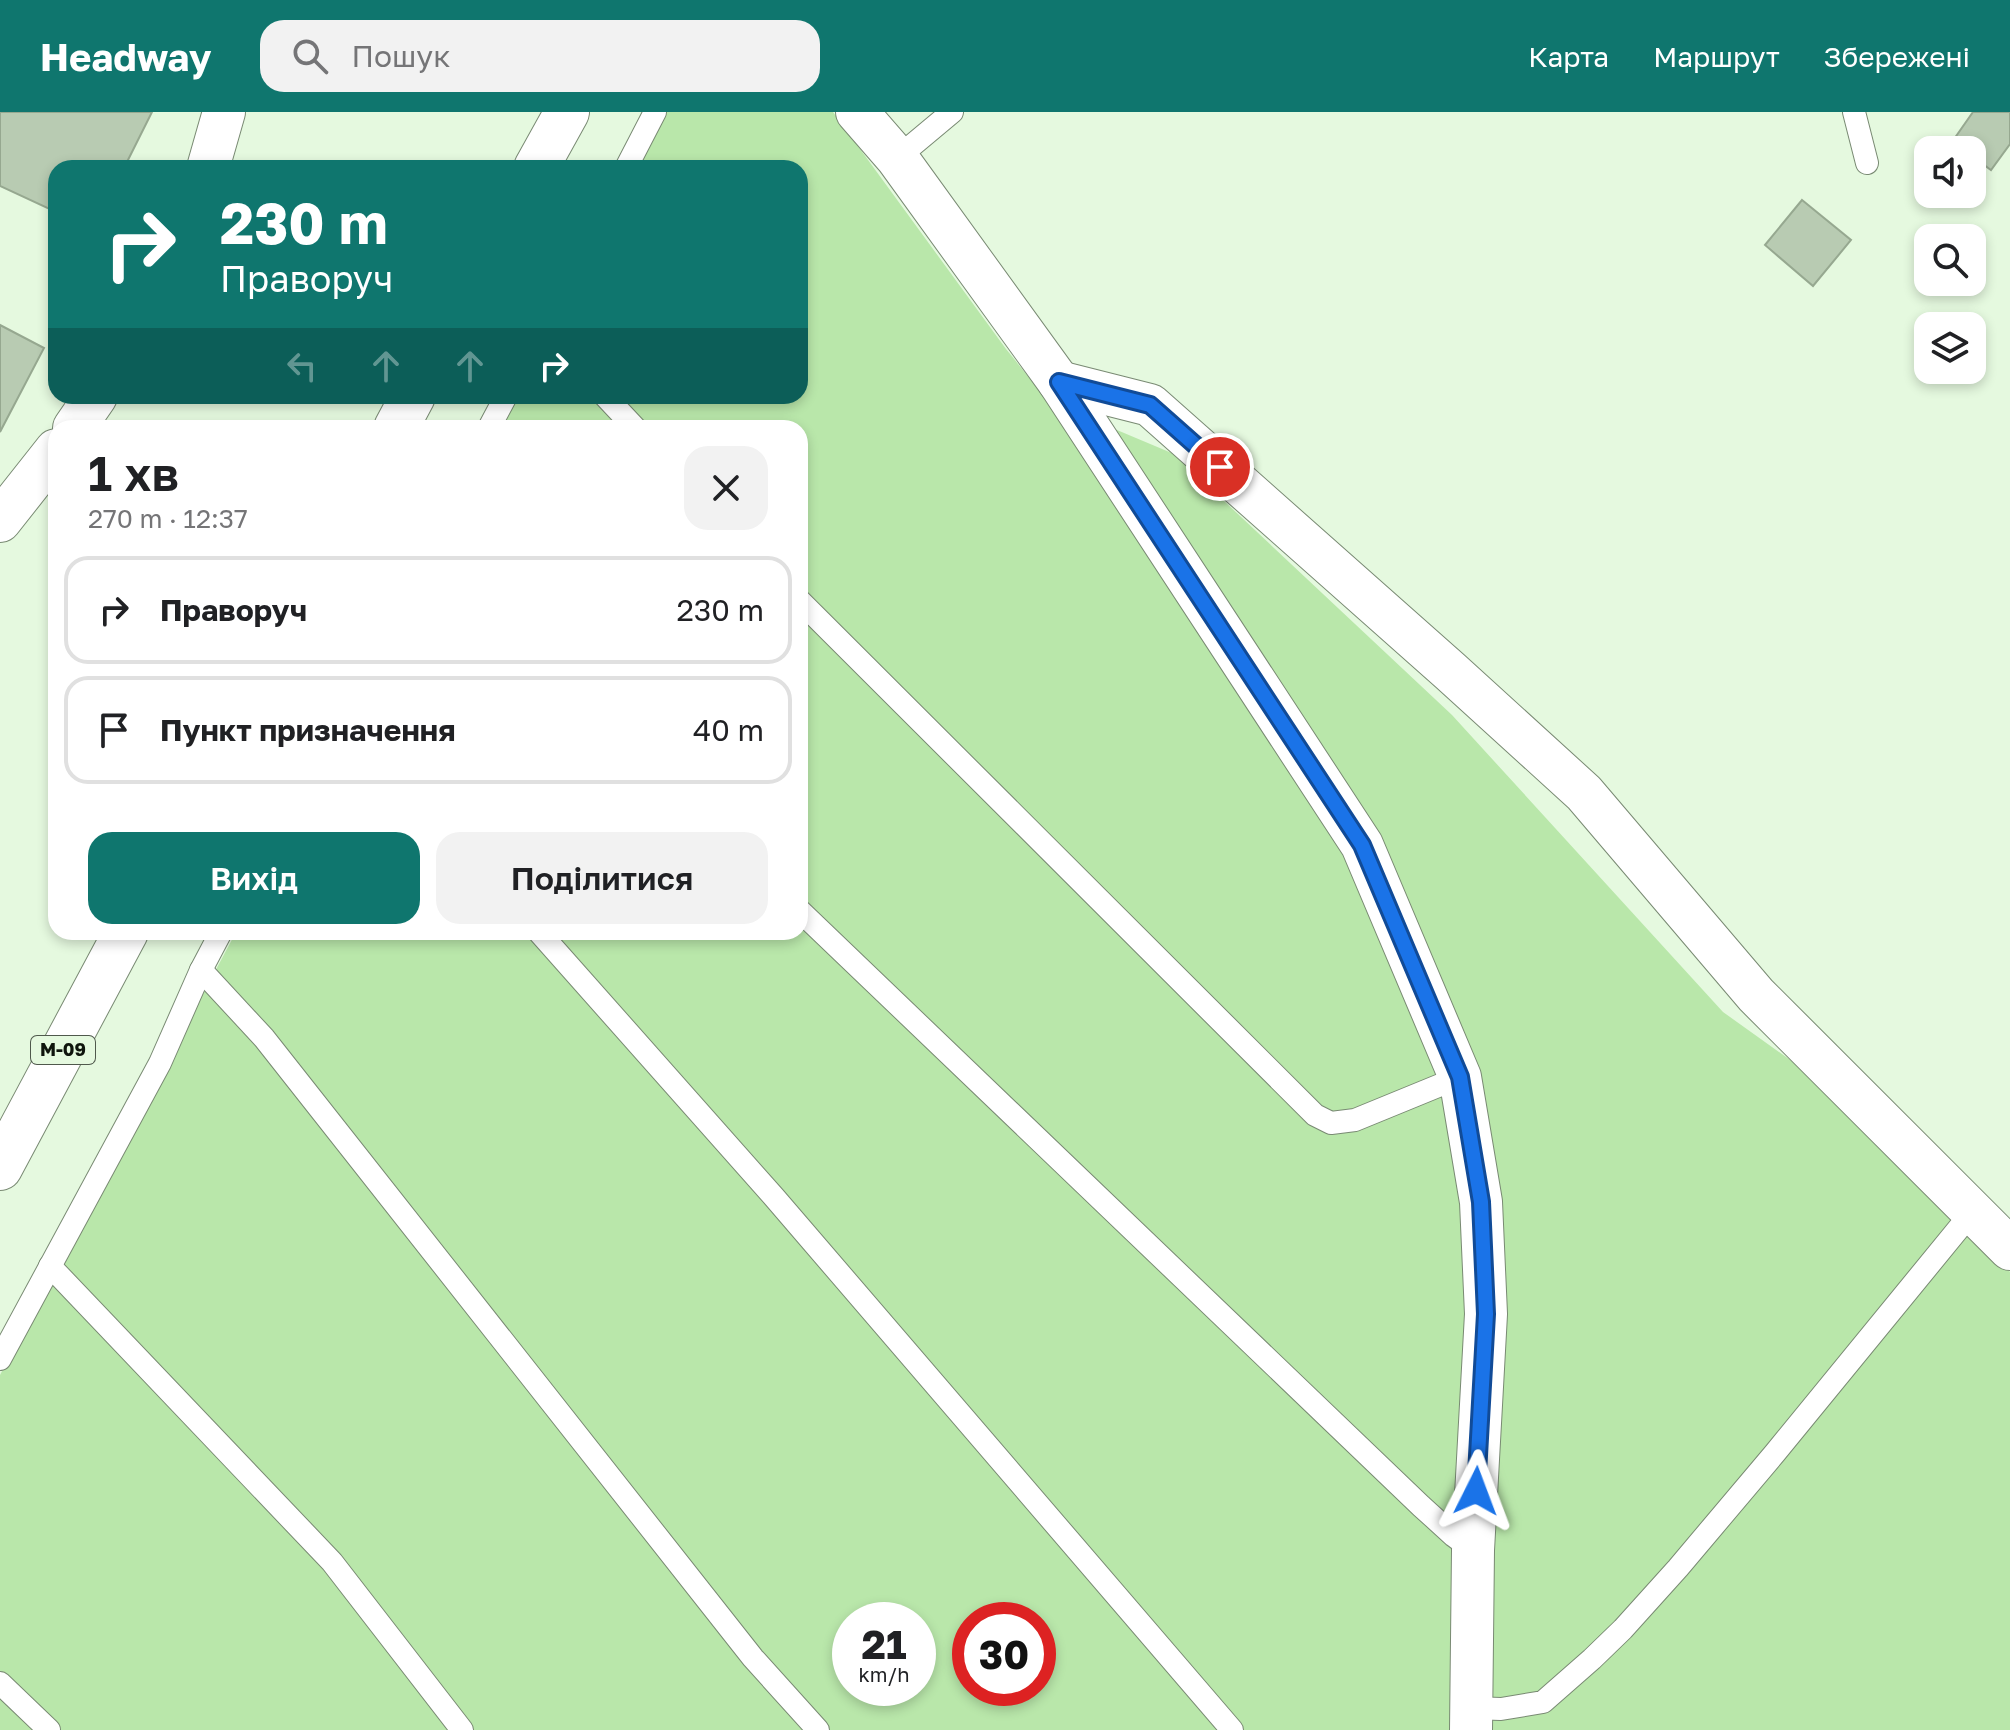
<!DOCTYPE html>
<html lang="uk">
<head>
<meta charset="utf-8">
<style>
	:root { --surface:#fff; --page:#f2f2f2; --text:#202124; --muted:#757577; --line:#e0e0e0; --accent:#0f766e }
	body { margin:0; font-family:"Golos Text",sans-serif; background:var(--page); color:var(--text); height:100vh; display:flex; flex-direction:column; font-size:30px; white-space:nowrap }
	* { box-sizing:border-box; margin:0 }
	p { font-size:26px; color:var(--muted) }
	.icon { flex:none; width:44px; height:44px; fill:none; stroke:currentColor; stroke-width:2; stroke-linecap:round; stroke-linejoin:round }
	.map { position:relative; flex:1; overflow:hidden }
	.sheet { position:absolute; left:48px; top:308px; width:760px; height:520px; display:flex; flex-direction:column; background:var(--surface); border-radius:24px; box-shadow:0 4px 12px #0003 }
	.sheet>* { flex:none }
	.top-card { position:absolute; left:48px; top:48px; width:760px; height:244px; border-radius:24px; box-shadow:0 4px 12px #0003; background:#0f766e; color:#fff; overflow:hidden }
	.fabs { position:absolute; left:1914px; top:24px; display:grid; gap:16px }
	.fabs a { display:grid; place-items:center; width:72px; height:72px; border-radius:16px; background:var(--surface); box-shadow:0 4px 12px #0003; font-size:40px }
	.speed { position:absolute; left:832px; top:1490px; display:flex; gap:16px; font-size:40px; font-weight:700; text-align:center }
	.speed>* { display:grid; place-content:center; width:104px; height:104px; border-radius:50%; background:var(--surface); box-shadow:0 4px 12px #0003; line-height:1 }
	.speed small { font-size:20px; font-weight:400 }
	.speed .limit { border:12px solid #d22; background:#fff; color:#111 }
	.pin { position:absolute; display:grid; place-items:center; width:68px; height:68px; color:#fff; margin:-34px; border:4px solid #fff; border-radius:50%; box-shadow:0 2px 8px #0007 }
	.me { position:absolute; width:88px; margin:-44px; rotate:3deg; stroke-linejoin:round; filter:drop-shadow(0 0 6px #0008) }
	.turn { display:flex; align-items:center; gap:28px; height:168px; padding:0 40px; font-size:36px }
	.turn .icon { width:104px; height:104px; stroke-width:2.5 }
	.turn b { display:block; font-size:56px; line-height:68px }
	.lanes { display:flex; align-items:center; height:76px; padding:0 40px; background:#0003; justify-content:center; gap:40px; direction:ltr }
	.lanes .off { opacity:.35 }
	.round { display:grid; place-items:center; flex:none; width:84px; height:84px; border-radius:24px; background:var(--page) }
	.headline { display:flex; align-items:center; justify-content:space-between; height:136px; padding:0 40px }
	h1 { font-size:48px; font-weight:600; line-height:60px }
	.cta { display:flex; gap:16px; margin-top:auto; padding:16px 40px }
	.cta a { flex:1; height:92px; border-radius:24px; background:var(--accent); color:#fff; font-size:32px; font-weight:600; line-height:92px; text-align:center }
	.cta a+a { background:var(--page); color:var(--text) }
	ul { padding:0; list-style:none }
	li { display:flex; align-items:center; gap:24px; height:108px; margin:0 16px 12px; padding:0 24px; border:4px solid var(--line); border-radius:24px }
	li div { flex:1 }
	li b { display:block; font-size:30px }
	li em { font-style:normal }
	header { display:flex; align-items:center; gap:48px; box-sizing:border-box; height:112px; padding:0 40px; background:var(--accent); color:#fff }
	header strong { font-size:38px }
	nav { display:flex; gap:44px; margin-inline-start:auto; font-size:28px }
	.search { width:560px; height:72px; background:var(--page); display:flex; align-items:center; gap:20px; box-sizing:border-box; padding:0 28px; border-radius:24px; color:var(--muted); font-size:30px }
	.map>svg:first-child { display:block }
	.green { fill:#b9e7aa; fill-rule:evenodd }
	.building { fill:#b8cbb2; stroke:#96a890; stroke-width:2 }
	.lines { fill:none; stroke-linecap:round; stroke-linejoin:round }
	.lane-casing { stroke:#798a73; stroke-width:24 }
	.street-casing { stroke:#798a73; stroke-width:44 }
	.highway-casing { stroke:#798a73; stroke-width:46 }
	.lane { stroke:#fff; stroke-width:22 }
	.street { stroke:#fff; stroke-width:42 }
	.highway { stroke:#fff; stroke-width:44 }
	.route-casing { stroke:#114b97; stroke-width:20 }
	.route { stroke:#1a73e8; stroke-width:14 }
	.labels { text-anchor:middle; stroke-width:8; stroke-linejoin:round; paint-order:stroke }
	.shield { fill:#e5f9df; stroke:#4f594c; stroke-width:2 }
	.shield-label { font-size:18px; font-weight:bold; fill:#0f150d }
</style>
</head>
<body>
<header>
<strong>Headway</strong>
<div class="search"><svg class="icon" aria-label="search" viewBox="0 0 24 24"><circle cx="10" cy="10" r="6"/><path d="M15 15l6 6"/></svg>Пошук</div>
<nav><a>Карта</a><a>Маршрут</a><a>Збережені</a></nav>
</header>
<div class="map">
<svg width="2010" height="1618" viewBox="0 0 2010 1618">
	<rect width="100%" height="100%" fill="#e5f9df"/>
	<path class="green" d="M 658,0 L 833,0 L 1006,237 L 1048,289 L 1174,342 L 1452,603 L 1723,900 L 1887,1017 L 2010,1160 L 2010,1618 L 0,1618 L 0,1263 L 236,820 L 800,820 L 800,316 L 500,316 L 516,284 L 800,284 L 800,56 L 630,56 ZM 850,1508 L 918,1508 L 918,1576 L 850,1576 ZM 970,1508 L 1038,1508 L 1038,1576 L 970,1576 Z"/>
	<g class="building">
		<polygon points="0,0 152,0 124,56 56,56 56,100 0,74"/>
		<polygon points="1973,0 2010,0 2010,32 1991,58 1972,44 1972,38 1963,38 1952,30"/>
		<polygon points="1802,88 1851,128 1813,174 1765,133"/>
		<polygon points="0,213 44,236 0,320"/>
	</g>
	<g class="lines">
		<g class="lane-casing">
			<g id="lane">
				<polyline points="1854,0 1867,51"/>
				<polyline points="897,46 952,0"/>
				<polyline points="626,56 655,0"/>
				<polyline points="605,284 635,316"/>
				<polyline points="489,316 506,284"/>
				<polyline points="800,489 1315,1003 1331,1011 1355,1008 1460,965"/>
				<polyline points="800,799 1421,1394 1454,1424 1473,1438"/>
				<polyline points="539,820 774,1085 1232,1618"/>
				<polyline points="201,858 264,926 753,1546 818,1618"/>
				<polyline points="50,1154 332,1450 462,1618"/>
				<polyline points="0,1247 160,951 201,858 221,820"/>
				<polyline points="0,1571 49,1618"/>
				<polyline points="1471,1596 1501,1597 1543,1590 1592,1547 1623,1517 1678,1456 1775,1341 1973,1099"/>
			</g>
		</g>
		<g class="street-casing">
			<g id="street">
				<polyline points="857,0 897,46 1059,270 1362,733 1460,965 1481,1090 1486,1202 1473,1438 1471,1618"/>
				<polyline points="208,56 224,0"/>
				<polyline points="1059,270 1150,293 1450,559 1584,681 1756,883 2010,1137"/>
				<polyline points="74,316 96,284"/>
				<polyline points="0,409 56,338"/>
			</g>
		</g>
		<g class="highway-casing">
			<g id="highway">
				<polyline points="536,56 567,0"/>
				<polyline points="396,316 413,284"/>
				<polyline points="0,1056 126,820"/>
			</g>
		</g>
		<use href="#lane" class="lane"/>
		<use href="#street" class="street"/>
		<use href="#highway" class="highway"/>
	</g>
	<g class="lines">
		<g class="route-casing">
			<polyline id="route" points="1220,355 1150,293 1059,270 1362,733 1460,965 1481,1090 1486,1202 1476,1379"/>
		</g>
		<use href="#route" class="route"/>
	</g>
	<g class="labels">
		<rect class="shield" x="31" y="924" width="64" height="28" rx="6"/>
		<g class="shield-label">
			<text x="63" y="944">М-09</text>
		</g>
	</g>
</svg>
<div class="fabs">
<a><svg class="icon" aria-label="sound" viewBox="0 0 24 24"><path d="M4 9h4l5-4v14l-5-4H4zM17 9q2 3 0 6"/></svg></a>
<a><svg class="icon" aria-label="search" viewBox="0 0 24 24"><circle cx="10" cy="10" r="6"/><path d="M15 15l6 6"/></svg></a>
<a><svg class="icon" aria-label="layers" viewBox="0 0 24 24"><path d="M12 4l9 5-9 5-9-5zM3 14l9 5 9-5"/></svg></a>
</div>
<div class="speed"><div>21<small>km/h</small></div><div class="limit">30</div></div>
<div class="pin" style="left:1220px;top:355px;background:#d93025"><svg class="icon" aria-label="arrive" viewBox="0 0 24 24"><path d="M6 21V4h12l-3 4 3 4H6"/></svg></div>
<svg class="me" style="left:1476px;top:1379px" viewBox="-20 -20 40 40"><path d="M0-17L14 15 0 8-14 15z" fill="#1a73e8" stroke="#fff" stroke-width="4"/></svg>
<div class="top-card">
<div class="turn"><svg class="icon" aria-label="right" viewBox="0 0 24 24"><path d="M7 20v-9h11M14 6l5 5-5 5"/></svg><div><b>230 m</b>Праворуч</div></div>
<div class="lanes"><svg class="icon off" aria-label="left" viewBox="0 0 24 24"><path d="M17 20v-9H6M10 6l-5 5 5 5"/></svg><svg class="icon off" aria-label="ahead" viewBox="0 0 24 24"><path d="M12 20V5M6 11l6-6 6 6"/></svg><svg class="icon off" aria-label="ahead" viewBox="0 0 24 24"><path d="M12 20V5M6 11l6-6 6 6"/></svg><svg class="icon" aria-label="right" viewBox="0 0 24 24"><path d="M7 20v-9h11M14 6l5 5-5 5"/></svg></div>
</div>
<section class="sheet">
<div class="headline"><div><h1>1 хв</h1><p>270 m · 12:37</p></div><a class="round"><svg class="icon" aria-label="close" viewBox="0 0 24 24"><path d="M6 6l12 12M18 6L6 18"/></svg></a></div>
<ul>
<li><svg class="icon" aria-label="right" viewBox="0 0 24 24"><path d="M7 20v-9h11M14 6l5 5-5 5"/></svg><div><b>Праворуч</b></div><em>230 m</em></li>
<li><svg class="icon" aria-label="arrive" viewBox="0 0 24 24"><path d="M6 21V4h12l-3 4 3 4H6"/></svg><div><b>Пункт призначення</b></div><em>40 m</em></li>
</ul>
<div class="cta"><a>Вихід</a><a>Поділитися</a></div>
</section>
</div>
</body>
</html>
